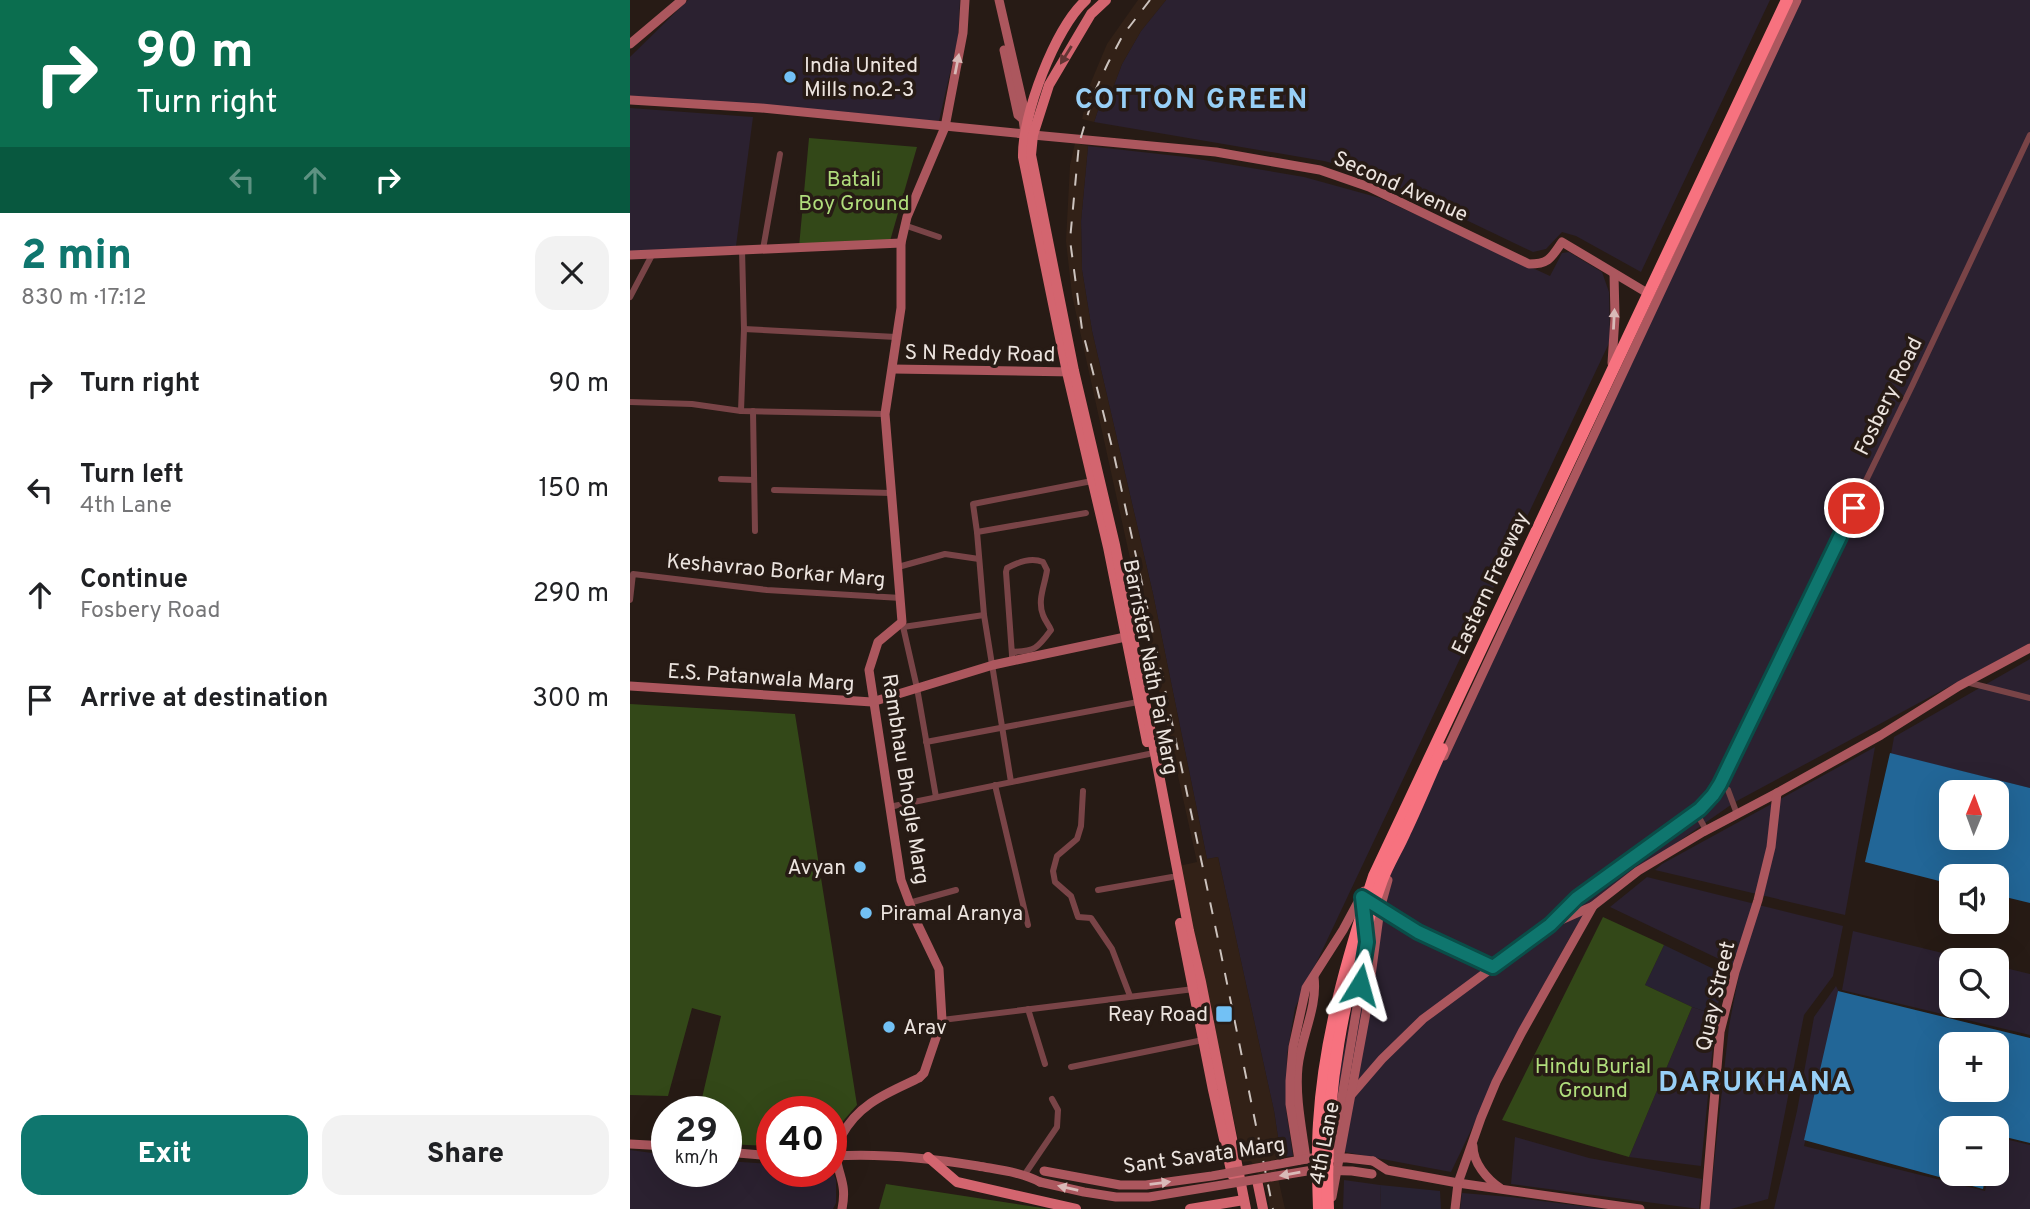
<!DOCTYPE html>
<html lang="en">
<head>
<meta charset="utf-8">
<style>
	:root { --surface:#fff; --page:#f2f2f2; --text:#202124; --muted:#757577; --accent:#0f766e }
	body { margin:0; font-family:Overpass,sans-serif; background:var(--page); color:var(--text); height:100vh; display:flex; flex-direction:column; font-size:26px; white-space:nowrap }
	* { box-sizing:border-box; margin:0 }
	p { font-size:23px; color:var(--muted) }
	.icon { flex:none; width:38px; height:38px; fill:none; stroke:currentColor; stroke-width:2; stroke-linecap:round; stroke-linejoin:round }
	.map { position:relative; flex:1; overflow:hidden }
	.details { display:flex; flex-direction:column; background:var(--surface); width:630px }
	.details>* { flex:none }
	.banner { background:#0b6e4f; color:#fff; overflow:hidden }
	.needle { width:46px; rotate:1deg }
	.controls { position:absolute; left:1309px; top:780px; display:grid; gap:14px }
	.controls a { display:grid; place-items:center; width:70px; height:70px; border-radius:14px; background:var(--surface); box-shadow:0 7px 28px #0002; font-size:35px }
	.speed { position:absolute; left:21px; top:1096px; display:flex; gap:14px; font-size:35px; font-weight:700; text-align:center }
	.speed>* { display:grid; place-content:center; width:91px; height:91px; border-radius:50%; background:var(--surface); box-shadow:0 7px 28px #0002; line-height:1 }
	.speed small { font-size:18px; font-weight:400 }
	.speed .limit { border:10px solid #d22; background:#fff; color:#111 }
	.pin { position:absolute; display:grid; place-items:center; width:60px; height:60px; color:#fff; margin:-30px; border:4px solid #fff; border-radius:50%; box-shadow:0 2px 7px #0007 }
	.me { position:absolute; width:77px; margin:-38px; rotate:8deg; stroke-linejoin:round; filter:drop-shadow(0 0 5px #0008) }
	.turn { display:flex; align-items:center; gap:24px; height:147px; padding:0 21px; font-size:32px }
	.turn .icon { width:91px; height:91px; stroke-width:2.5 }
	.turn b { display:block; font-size:49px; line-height:60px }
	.lanes { display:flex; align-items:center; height:66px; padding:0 21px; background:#0003; justify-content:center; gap:35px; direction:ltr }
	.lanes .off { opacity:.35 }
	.round { display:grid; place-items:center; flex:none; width:74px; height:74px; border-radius:21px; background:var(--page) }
	.summary { display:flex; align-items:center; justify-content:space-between; height:119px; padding:0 21px }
	h1 { font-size:42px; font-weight:800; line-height:52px; color:var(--accent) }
	.button { display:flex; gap:14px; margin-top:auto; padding:14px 21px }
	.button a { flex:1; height:80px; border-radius:21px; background:var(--accent); color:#fff; font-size:28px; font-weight:800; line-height:80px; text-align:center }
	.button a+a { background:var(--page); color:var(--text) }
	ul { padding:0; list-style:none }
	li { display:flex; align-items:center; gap:21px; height:105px; padding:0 21px }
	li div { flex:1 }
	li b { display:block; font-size:26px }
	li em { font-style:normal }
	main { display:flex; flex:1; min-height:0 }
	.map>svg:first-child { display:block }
	.commercial { fill:#282232 }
	.industrial { fill:#2b2130 }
	.built { fill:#322117 }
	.green { fill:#334818 }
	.water { fill:#226697; fill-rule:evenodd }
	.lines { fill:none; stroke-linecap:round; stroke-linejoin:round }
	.street { stroke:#794447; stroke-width:6 }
	.secondary { stroke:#ac575e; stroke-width:9 }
	.primary { stroke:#d3656f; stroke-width:10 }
	.rail { stroke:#ccc3be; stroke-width:2; stroke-dasharray:12 12; stroke-linecap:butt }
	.secondary-bridge { stroke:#ac575e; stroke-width:9 }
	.highway-bridge { stroke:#f7727f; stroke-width:12 }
	.oneway { fill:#633534 }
	.oneway2 { fill:#d9bab8 }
	.route-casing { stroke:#0a4d48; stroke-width:18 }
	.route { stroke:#0f766e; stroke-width:12 }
	.poi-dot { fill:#72c1f5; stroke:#271b15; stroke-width:2.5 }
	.labels { text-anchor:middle; stroke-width:7; stroke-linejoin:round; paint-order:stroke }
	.poi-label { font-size:21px; fill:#ece4df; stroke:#271b15; text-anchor:start }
	.park-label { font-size:21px; fill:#b0dd7c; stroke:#271b15 }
	.street-label { font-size:21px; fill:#ece4df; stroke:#271b15 }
	.district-label { font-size:28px; font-weight:bold; letter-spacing:2px; fill:#98d0f7; stroke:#271b15 }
</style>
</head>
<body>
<main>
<section class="details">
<div class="banner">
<div class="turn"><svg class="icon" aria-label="right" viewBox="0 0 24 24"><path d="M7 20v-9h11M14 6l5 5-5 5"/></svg><div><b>90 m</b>Turn right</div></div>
<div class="lanes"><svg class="icon off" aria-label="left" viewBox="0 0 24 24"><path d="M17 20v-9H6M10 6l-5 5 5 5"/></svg><svg class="icon off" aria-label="ahead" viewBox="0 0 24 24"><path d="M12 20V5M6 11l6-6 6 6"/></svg><svg class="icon" aria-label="right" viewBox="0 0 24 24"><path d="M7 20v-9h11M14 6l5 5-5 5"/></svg></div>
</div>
<div class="summary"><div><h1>2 min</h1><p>830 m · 17:12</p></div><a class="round"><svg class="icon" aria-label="close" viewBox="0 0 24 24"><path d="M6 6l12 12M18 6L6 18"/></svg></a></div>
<ul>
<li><svg class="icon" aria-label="right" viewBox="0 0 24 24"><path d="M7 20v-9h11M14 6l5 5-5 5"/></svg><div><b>Turn right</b></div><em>90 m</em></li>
<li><svg class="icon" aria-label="left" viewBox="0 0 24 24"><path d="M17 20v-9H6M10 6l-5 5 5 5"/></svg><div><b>Turn left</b><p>4th Lane</p></div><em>150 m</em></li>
<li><svg class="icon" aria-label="ahead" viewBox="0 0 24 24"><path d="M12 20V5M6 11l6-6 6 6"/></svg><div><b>Continue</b><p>Fosbery Road</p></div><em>290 m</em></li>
<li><svg class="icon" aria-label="arrive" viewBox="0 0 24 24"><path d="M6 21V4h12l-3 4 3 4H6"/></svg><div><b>Arrive at destination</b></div><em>300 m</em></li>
</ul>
<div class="button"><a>Exit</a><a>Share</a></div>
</section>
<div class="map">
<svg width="1400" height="1209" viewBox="0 0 1400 1209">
	<rect width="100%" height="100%" fill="#271b15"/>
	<g class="commercial">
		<polygon points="1034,945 1094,974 1086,1015 1062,1007 1015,985"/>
		<polygon points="750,1185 810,1191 811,1209 751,1209"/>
	</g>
	<g class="industrial">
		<polygon points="58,0 330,0 328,38 309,121 0,97 0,57"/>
		<polygon points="536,0 1140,0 1011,272 946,236 932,232 916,249 903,252 736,172 694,161 464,122 468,110 474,111 492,64 511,31"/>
		<polygon points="1170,0 1400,0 1400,643 1105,802 965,900 943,932 893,1022 821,1172 715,1152 701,1153 704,1104 730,964 756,878"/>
		<polygon points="0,108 123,117 106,246 0,252"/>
		<polygon points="458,146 556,157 674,177 750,198 920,276 932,253 939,252 972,272 979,292 980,341 665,1008 657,1055 656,1109 663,1156 651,1157 644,1111 588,857 577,859 523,594 462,331 452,270 451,221"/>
		<polygon points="1400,659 1400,788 1261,754 1264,737"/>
		<polygon points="1245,747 1215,915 1025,870 1032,864"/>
		<polygon points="1017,877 1213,926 1203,976 1174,1015 1138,1199 1101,1209 1079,1209 1099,1026 1110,969 980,907"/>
		<polygon points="1223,931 1345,961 1321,961 1321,1006 1367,1006 1367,966 1400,974 1400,1035 1212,990"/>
		<polygon points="1206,986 1209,992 1174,1146 1355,1191 1359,1174 1367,1174 1367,1137 1400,1145 1400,1209 1144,1209 1167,1111 1184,1017"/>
		<polygon points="1062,1007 1086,1015 1071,1166 999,1157"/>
		<polygon points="885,1137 959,1158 1072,1179 1069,1209 881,1184"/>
		<polygon points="0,1150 37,1155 37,1171 96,1171 96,1161 142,1164 142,1171 201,1171 201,1169 206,1180 206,1203 203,1209 0,1209"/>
		<polygon points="714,1180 750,1185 751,1209 713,1209"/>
		<polygon points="832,1193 881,1197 975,1209 830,1209"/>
	</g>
	<g class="built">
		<polygon points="508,0 536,0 511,31 492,64 474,112 468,110 464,122 452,119 459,87 477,44"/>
		<polygon points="445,143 458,146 451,221 452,270 462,331 523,594 577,859 588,857 644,1111 651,1157 644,1160 655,1209 640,1209 636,1188 621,1161 613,1162 549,866 567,862 442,295 436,241 440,165"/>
	</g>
	<g class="green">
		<polygon points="179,138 287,147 260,241 169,247"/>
		<polygon points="0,704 165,714 227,1105 201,1135 201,1111 142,1111 142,1146 96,1144 96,1111 69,1111 91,1016 62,1008 38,1096 0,1095"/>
		<polygon points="973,917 1034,945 1015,985 1062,1007 999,1157 872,1120"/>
		<polygon points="256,1184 419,1209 249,1209"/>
	</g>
	<g class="water">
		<path d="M 1260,753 L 1400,788 L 1400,903 L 1367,895 L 1367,877 L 1321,877 L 1321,884 L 1235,862 ZM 1321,793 L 1367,793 L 1367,838 L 1321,838 Z"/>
		<path d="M 1208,991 L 1400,1038 L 1400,1143 L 1367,1135 L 1367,1129 L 1321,1129 L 1321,1174 L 1356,1174 L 1353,1189 L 1174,1140 ZM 1321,1045 L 1367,1045 L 1367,1090 L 1321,1090 Z"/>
	</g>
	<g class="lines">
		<g class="street">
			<polyline points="274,225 309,237"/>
			<polyline points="133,249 150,154"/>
			<polyline points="0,297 22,255"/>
			<polyline points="114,329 266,337"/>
			<polyline points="0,402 62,404 111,411 255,414"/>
			<polyline points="111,411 114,329 112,249"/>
			<polyline points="123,411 125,531"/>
			<polyline points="91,479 124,480"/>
			<polyline points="144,490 261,493"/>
			<polyline points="347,532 456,513"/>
			<polyline points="268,567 315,554 349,559"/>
			<polyline points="0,600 3,574 137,590 271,598"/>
			<polyline points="272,622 287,688 306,797"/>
			<polyline points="273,627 354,615"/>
			<path d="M 382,652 C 405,651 407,649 421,630 C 419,625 415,621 413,615 C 407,600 415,585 417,570 L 413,562 C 401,557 389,562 377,568 L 376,572 L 382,655 L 382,661"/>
			<polyline points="1336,682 1400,698"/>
			<polyline points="296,742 508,702"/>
			<polyline points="381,782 354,615 347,532 343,504 462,481"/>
			<polyline points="1090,784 1098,790 1107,814"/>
			<polyline points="365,785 398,925"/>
			<polyline points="453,791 451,826 447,839 427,856 423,871 425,882 441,896 448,917 461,918 482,949 500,996"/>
			<polyline points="259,807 519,754"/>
			<polyline points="1066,812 1076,830"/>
			<polyline points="468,890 542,877"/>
			<polyline points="279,903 326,890"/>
			<polyline points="924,921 948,899 1070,809 1083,795 1282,386 1400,135"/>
			<polyline points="398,1009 415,1064"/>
			<polyline points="312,1020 564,989"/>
			<polyline points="441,1067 573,1040"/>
			<polyline points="395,1174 427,1127 428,1110 422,1099"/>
		</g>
		<g class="secondary">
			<polyline points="0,44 52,0"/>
			<polyline points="374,50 388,115 393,119"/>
			<polyline points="0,100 131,108 395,134 393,119 395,113 369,0"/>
			<path d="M 403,135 L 586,152 L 690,170 L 739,187 L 899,264 C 919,264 921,258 932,242 L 1014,291"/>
			<polyline points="0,255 271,243"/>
			<polyline points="982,363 985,317 984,274"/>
			<polyline points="263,369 443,372"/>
			<polyline points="0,686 242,702 363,665 500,636"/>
			<polyline points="814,756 1167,0"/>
			<polyline points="747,906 788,932 863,967"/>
			<polyline points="711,1101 721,1095 752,1059 793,1019 920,925 963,906 1008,871 1073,832 1147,793 1251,735 1329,686 1400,648"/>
			<polyline points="0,1144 37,1146"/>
			<path d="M 843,1146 C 843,1163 857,1179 870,1188"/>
			<polyline points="703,1151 727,1007 736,941"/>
			<polyline points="96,1152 142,1156"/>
			<path d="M 203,1156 C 252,1153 300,1158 348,1166 C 370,1170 391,1172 410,1182"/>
			<path d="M 676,1159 C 672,1129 665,1096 668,1067 C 671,1037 688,1007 684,977"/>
			<polyline points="669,1160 660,1104 660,1081 663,1047 676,988 713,930 734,891"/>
			<polyline points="743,1161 757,1170 828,1183 1010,1209"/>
			<polyline points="702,1197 736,1013 750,909 758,880"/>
			<path d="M 212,1209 C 217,1184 209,1178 206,1156 C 206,1148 209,1142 212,1135 C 229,1103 258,1093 289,1078 L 294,1073 L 312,1020 L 309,969 L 287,923 L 271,880 L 239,670 L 248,642 L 272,622 L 255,414 L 271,308 L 271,243 L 277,217 L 315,127 L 333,33 L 335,0"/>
			<polyline points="825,1209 828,1183 851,1118 866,1082 892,1032 963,906"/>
			<polyline points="1075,1209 1090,1032 1105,972 1128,900 1141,847 1147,793"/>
		</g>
		<g class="primary">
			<path d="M 456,0 C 425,28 392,115 393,157 L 437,372 L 478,547 L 517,742"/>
			<polyline points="476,0 461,14 419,85 403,135 401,155 444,371 485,545 559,931 571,982 616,1209"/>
			<polyline points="550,923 583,1090 602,1175"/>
			<polyline points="298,1157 327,1182 446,1209"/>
			<polyline points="627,1180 633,1209"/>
			<polyline points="560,1209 614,1200"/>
		</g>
		<polyline class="rail" points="520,0 493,35 478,63 466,89 456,120 449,144 440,240 452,329 484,455 530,666 589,944 643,1209"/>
		<g class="secondary-bridge">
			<polyline points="414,1171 490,1185 516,1185 582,1176 682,1158 717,1158 743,1161"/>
			<polyline points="410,1182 454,1192 486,1197 519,1197 683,1170 722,1171 742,1174"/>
		</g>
		<g class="highway-bridge">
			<path d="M 689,1209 C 688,1180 687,1151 689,1123 C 694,1038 718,956 744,876 L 1157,0"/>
			<path d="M 698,1209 C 693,1099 713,984 752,880 C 758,864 768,848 775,832 C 788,805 799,777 812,749"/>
		</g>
	</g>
	<defs><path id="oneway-solid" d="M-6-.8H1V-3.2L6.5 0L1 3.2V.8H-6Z" transform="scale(1.75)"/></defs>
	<use class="oneway" href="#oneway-solid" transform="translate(436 55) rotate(122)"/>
	<g class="oneway2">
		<use href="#oneway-solid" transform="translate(327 64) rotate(-79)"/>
		<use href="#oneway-solid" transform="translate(984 319) rotate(-87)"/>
		<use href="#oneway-solid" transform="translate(660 1174) rotate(170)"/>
		<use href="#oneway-solid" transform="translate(530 1183) rotate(-7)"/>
		<use href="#oneway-solid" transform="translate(438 1188) rotate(-167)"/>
	</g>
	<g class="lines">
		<g class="route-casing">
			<polyline id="route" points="730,985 737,942 732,897 788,932 863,967 920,925 947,898 1070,809 1083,795 1090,784 1224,508"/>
		</g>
		<use href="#route" class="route"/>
	</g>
	<g class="poi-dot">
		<circle cx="160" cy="77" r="7"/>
		<circle cx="230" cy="867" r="7"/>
		<circle cx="236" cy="913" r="7"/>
		<rect x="585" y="1005" width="18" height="18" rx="3.5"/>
		<circle cx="259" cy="1027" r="7"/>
	</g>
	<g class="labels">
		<g class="poi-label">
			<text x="174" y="72">India United<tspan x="174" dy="24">Mills no.2-3</tspan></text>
			<text x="216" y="874" text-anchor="end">Avyan</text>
			<text x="250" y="920">Piramal Aranya</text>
			<text x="578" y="1021" text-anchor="end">Reay Road</text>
			<text x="273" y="1034">Arav</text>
		</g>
		<g class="park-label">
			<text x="224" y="186">Batali<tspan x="224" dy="24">Boy Ground</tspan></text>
			<text x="963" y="1073">Hindu Burial<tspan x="963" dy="24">Ground</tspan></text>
		</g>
		<g class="street-label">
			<text transform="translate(771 186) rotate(24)" y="7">Second Avenue</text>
			<text transform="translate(350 353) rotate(1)" y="7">S N Reddy Road</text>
			<text transform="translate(1258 396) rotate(-64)" y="7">Fosbery Road</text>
			<text transform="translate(146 570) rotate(5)" y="7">Keshavrao Borkar Marg</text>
			<text transform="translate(860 583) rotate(-65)" y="7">Eastern Freeway</text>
			<text transform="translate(521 667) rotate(79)" y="7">Barrister Nath Pai Marg</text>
			<text transform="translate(131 677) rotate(4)" y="7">E.S. Patanwala Marg</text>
			<text transform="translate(276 779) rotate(81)" y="7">Rambhau Bhogle Marg</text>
			<text transform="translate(1085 996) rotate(-77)" y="7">Quay Street</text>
			<text transform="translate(694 1143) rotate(-79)" y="7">4th Lane</text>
			<text transform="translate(574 1155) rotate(-8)" y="7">Sant Savata Marg</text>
		</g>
		<g class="district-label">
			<text x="562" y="108">COTTON GREEN</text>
			<text x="1126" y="1091">DARUKHANA</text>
		</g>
	</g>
</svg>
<div class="controls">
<a><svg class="needle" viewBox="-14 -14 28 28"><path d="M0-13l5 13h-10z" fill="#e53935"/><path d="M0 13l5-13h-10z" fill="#757577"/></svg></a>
<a><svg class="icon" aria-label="sound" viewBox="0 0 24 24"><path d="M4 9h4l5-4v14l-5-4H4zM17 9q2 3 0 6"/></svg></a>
<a><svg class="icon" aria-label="search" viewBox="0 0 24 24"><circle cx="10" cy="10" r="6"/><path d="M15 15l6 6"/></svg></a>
<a>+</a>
<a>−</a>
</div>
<div class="speed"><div>29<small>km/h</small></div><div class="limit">40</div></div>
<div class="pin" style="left:1224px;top:508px;background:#d93025"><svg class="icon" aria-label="arrive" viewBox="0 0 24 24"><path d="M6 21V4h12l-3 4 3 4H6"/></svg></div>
<svg class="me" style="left:730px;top:985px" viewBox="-20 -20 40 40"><path d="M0-17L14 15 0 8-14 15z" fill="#0f766e" stroke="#fff" stroke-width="4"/></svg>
</div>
</main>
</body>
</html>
